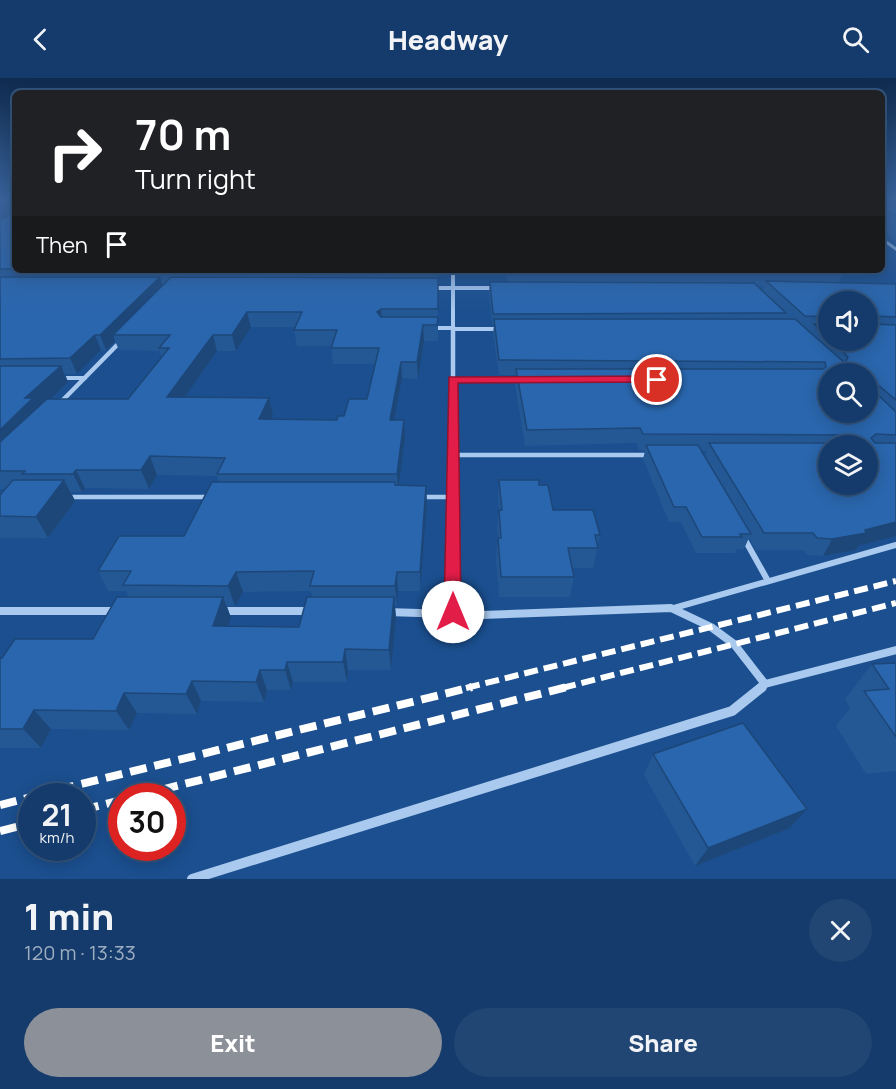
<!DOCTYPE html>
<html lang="en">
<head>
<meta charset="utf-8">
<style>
	:root { --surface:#143b6b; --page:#214673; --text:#f1f3f6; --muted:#9dadc1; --line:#33557e; --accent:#8c9099 }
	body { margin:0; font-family:Manrope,sans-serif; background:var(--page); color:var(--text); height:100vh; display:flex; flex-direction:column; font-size:22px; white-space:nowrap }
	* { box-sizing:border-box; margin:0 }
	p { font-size:20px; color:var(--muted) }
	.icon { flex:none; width:33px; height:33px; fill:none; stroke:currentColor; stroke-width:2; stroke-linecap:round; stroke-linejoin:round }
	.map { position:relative; height:801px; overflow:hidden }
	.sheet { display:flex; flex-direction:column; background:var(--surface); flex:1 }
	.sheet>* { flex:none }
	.hud { position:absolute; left:12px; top:12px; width:873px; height:183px; border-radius:9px; box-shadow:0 3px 15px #0003,0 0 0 2px var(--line); background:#202124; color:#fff; overflow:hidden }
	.controls { position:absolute; left:818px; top:213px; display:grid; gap:12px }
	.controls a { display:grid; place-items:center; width:60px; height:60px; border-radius:50%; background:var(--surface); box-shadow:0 3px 15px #0003,0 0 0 2px var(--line); font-size:30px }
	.speed { position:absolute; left:18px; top:705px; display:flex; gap:12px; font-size:30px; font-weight:700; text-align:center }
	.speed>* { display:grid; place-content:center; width:78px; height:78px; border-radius:50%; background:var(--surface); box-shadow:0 3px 15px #0003,0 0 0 2px var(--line); line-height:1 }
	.speed small { font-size:15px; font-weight:400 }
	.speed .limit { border:9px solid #d22; background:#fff; color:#111 }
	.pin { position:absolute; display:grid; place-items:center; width:51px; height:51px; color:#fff; margin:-26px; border:3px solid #fff; border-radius:50%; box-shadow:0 2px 6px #0007 }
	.me { position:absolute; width:66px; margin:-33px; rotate:0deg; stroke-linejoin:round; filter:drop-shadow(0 0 4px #0008) }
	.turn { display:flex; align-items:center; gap:21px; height:126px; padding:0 24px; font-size:27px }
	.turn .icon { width:78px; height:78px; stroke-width:2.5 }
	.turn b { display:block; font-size:42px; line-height:51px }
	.then { display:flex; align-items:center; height:57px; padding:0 24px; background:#0003; gap:12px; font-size:22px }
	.round { display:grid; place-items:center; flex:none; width:63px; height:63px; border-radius:32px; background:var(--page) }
	.headline { display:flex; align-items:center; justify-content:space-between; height:102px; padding:0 24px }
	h1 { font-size:36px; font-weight:800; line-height:45px }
	.action { display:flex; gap:12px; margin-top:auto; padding:12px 24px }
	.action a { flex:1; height:69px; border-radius:36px; background:var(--accent); color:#fff; font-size:24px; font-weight:800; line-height:69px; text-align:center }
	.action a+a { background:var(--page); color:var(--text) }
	header { display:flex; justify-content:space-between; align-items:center; height:78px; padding:0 24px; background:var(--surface); font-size:27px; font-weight:800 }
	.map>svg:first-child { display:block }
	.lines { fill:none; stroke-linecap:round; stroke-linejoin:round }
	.lane-far3 { stroke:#a9c9ee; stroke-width:3 }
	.lane-far2 { stroke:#a9c9ee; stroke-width:4 }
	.lane-far1 { stroke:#a9c9ee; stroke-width:4.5 }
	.lane { stroke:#a9c9ee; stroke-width:6 }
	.street-far5 { stroke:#a9c9ee; stroke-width:3 }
	.street-far4 { stroke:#a9c9ee; stroke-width:4 }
	.street-far3 { stroke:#a9c9ee; stroke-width:4.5 }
	.street-far2 { stroke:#a9c9ee; stroke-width:6 }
	.street-far1 { stroke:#a9c9ee; stroke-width:8 }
	.street { stroke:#a9c9ee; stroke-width:10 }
	.rail-far1 { stroke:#fff; stroke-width:6; stroke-dasharray:14 6; stroke-linecap:butt }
	.rail { stroke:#fff; stroke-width:8; stroke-dasharray:17 8; stroke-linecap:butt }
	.wall { fill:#245895; fill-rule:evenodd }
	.shaded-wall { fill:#1d4779 }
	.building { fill:#2a66ad; stroke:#1d4779; stroke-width:1.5; fill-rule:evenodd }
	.route { fill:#e11d48; stroke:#92132f; stroke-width:1.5 }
</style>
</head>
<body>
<header><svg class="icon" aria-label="back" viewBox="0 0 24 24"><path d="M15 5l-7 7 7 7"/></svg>Headway<svg class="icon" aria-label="search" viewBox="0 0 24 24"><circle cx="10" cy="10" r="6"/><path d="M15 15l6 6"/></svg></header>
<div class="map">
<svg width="896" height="801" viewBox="0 0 896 801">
	<rect width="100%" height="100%" fill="#1b4f8f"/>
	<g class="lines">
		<polyline class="lane-far3" points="432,250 452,250"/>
		<g class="lane-far2">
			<polyline points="432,250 452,250"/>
			<polyline points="453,251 498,251"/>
			<polyline points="63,300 85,300"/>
			<polyline points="452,302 522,302"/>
		</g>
		<g class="lane-far1">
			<polyline points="453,377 648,377"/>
			<polyline points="69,419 210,419"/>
			<polyline points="423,419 453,419"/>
		</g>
		<g class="lane">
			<polyline points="744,460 768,503"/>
			<polyline points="674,530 896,467"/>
		</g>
		<polyline class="street-far5" points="882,161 896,171"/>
		<g class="street-far4">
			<polyline points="453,192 453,251"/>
			<polyline points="432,210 496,210"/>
		</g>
		<g class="street-far3">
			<polyline points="453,249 453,343"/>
			<polyline points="59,326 121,263"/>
		</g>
		<polyline class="street-far2" points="453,341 453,460"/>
		<g class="street-far1">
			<polyline points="453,459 453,534"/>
			<polyline points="0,533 116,533"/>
			<polyline points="222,533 311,533"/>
			<polyline points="387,534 482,537 671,530 711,549 734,566 765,606"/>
			<polyline points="760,610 765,606 896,572"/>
		</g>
		<polyline class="street" points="192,801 732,633 762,609"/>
		<g class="rail-far1">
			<polyline points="466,610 896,503"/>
			<polyline points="562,610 896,525"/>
		</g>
		<g class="rail">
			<polyline points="33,718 472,609"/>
			<polyline points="137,718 567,609"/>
			<polyline points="0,727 32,719"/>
			<polyline points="82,732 122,722"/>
			<polyline points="0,753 32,745"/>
		</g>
	</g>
	<g class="wall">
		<path d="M 0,122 L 15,122 L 15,192 L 440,192 L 438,205 L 438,263 L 424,263 L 418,301 L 402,300 L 394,342 L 404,342 L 405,360 L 399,408 L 426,408 L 427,427 L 420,513 L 398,513 L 397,528 L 395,528 L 396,540 L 391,592 L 348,592 L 347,604 L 293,604 L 291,612 L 267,612 L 264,624 L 201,623 L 197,636 L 137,635 L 129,652 L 51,651 L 41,670 L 0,670 L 0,580 L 93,561 L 129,519 L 126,513 L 108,513 L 98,493 L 184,458 L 219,404 L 217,398 L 157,397 L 149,411 L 85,410 L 82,414 L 71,414 L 75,423 L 48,460 L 0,460 L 0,417 L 5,411 L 0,411 ZM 10,137 L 2,141 L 1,139 ZM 251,249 L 295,249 L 294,252 L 297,268 L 331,268 L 331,270 L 333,286 L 375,286 L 367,321 L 344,338 L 337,342 L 271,341 L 273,337 L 269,320 L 185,319 L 217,273 L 236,273 ZM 115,263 L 119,272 L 160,273 L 162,279 L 128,321 L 52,321 L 68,304 L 65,296 L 77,296 L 101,272 L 106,272 ZM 311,513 L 312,519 L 299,549 L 228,548 L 231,540 L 227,528 L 235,528 L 243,514 Z"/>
		<polygon points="882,122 896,122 896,163 882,153"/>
		<path d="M 506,192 L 844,192 L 839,205 L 896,206 L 896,458 L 858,468 L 856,472 L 823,478 L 807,477 L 804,472 L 756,472 L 749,460 L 744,471 L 737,471 L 735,475 L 696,475 L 681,444 L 669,444 L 643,381 L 645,373 L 639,372 L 636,365 L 525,368 L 515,306 L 516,297 L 499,297 L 493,255 L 494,247 L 492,247 L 489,214 L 490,204 L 508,204 ZM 757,208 L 764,208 L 762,213 ZM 828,224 L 867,262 L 828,262 ZM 702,373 L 707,373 L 705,378 Z"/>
		<polygon points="499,402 539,407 553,432 600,457 593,490 572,490 574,499 570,519 499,519 496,480 498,460 497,451 499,433 498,421"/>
		<polygon points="896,585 896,693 866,696 836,648 850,630 845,621 872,586"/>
		<polygon points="653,676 807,731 790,750 695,788 644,697"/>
	</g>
	<g class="shaded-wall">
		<polygon points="12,125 15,137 1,139 4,146 0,151 0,127"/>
		<polygon points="438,192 440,192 438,205"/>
		<polygon points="160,199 164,213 113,257 115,263 106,272 100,257"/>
		<polygon points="381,231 382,246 377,234"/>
		<polygon points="247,234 251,249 236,273 232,257"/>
		<polygon points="423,247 424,263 418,301 417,284"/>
		<polygon points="95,257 101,272 77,296 70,280"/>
		<polygon points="213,257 217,273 173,336 167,319"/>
		<polygon points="401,284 402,300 391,359 390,342"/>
		<polygon points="61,288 68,304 39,333 0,380 0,352 25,320"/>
		<polygon points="269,320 273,337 263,359 259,341"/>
		<polygon points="404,342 405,360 398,414 397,396"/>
		<polygon points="150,378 157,397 149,411 141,392"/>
		<polygon points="76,392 85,410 82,414 73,396"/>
		<polygon points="64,402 75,423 48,460 36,439"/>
		<polygon points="426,408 427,427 420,513 420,494"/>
		<polygon points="896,444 896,458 858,468 856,472 823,478 832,461"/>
		<polygon points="236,494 243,514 235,528 228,508"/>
		<polygon points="397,494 398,513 397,528 395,508"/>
		<polygon points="223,519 231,540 221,568 213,548"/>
		<polygon points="394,519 396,540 391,592 389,572"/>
		<polygon points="345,571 348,592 347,604 343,584"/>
		<polygon points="287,584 293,604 291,612 285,592"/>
		<polygon points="260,592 267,612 264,624 256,604"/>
		<polygon points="192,603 201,623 197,636 186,616"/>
		<polygon points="124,615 137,635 129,652 116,633"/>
		<polygon points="34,632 51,651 41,670 23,651"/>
		<polygon points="807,731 790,750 695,788 708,770"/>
	</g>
	<g class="building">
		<polygon points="0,122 15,122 15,191 0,191 0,142 12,136 12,125 0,127"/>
		<polygon points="882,122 896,122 896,139 882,130"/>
		<polygon points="0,199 160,199 100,257 95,257 70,280 0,281"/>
		<path d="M 171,199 L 438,200 L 438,231 L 381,231 L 377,234 L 381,239 L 438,239 L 437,247 L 423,247 L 417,284 L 401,284 L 390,342 L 404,342 L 397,396 L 217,396 L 225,380 L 150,378 L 141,392 L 76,392 L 73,396 L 22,396 L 25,393 L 0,393 L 0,364 L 47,321 L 128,321 L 169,270 L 159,270 L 170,257 L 113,257 ZM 247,234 L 302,234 L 294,252 L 337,252 L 331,270 L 379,270 L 367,321 L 349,321 L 344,338 L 338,338 L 337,342 L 259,341 L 269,320 L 167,319 L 213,257 L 232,257 Z"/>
		<path d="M 766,203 L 896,206 L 896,239 L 874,238 L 869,243 L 873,246 L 896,247 L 896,322 L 877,306 L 872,306 L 872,311 L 896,334 L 896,357 L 876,356 L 871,360 L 875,365 L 896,365 L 896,444 L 865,452 L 866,455 L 832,461 L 817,460 L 813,455 L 764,455 L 709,365 L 836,365 L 840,363 L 839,357 L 643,356 L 640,350 L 527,352 L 516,291 L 823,291 L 826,289 L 825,284 L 499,282 L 494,241 L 795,241 L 845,285 L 848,279 L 831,262 L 867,262 L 867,224 L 828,224 L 828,239 L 805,238 ZM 828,296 L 867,296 L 867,334 L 828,334 ZM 828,368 L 867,368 L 867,406 L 828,406 Z"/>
		<polygon points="490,204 754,205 786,235 493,236"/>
		<polygon points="814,246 828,246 828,260"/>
		<polygon points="0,288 61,288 25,320 33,320 0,352"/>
		<polygon points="646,367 698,367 751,456 740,456 742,459 702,459 686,429 674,429"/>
		<polygon points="13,402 64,402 36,439 0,438 0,417"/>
		<polygon points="499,402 539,402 539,407 548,407 553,432 593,432 600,457 595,457 598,470 568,470 574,499 501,499 498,460 501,460 499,432 502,432"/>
		<polygon points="212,404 395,404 395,407 426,408 420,494 397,494 395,508 310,508 314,493 236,494 228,508 123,507 131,493 98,493 119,458 184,458"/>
		<polygon points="117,519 223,519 213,548 299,549 307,519 394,519 389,572 345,571 343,584 287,584 285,592 260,592 256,604 192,603 186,616 124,615 116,633 34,632 23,651 0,651 0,580 2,580 15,561 93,561"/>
		<polygon points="896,585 896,659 864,613 889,611 872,586"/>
		<polygon points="743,645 807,731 708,770 653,676"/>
	</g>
	<linearGradient id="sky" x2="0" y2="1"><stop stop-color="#0f2b4f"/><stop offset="0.52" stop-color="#39639b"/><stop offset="1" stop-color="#39639b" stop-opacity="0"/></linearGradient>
	<rect width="896" height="234" fill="url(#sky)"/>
	<polygon class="route" points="657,298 662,302 661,304 458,305 461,534 459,539 447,539 444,534 449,299"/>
</svg>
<div class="controls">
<a><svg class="icon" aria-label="sound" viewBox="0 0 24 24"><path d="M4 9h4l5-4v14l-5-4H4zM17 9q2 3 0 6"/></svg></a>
<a><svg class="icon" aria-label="search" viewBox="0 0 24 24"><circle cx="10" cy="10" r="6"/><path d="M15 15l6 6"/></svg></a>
<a><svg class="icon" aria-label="layers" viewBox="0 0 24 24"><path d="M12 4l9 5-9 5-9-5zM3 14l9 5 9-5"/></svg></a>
</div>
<div class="speed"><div>21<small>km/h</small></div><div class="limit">30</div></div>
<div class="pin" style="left:657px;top:302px;background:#d93025"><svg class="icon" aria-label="arrive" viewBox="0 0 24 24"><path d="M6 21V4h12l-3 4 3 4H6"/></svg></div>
<svg class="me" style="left:453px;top:534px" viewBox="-20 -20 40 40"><circle r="19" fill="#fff"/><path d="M0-13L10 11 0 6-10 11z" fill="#e11d48"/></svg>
<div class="hud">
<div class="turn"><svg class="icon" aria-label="right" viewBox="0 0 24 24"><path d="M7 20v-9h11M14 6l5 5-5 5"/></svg><div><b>70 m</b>Turn right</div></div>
<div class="then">Then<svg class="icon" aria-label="arrive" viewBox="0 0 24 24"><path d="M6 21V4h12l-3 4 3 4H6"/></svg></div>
</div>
</div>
<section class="sheet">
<div class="headline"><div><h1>1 min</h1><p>120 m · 13:33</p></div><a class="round"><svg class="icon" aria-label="close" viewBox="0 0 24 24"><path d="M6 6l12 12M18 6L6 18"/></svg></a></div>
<div class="action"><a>Exit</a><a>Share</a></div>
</section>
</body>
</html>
